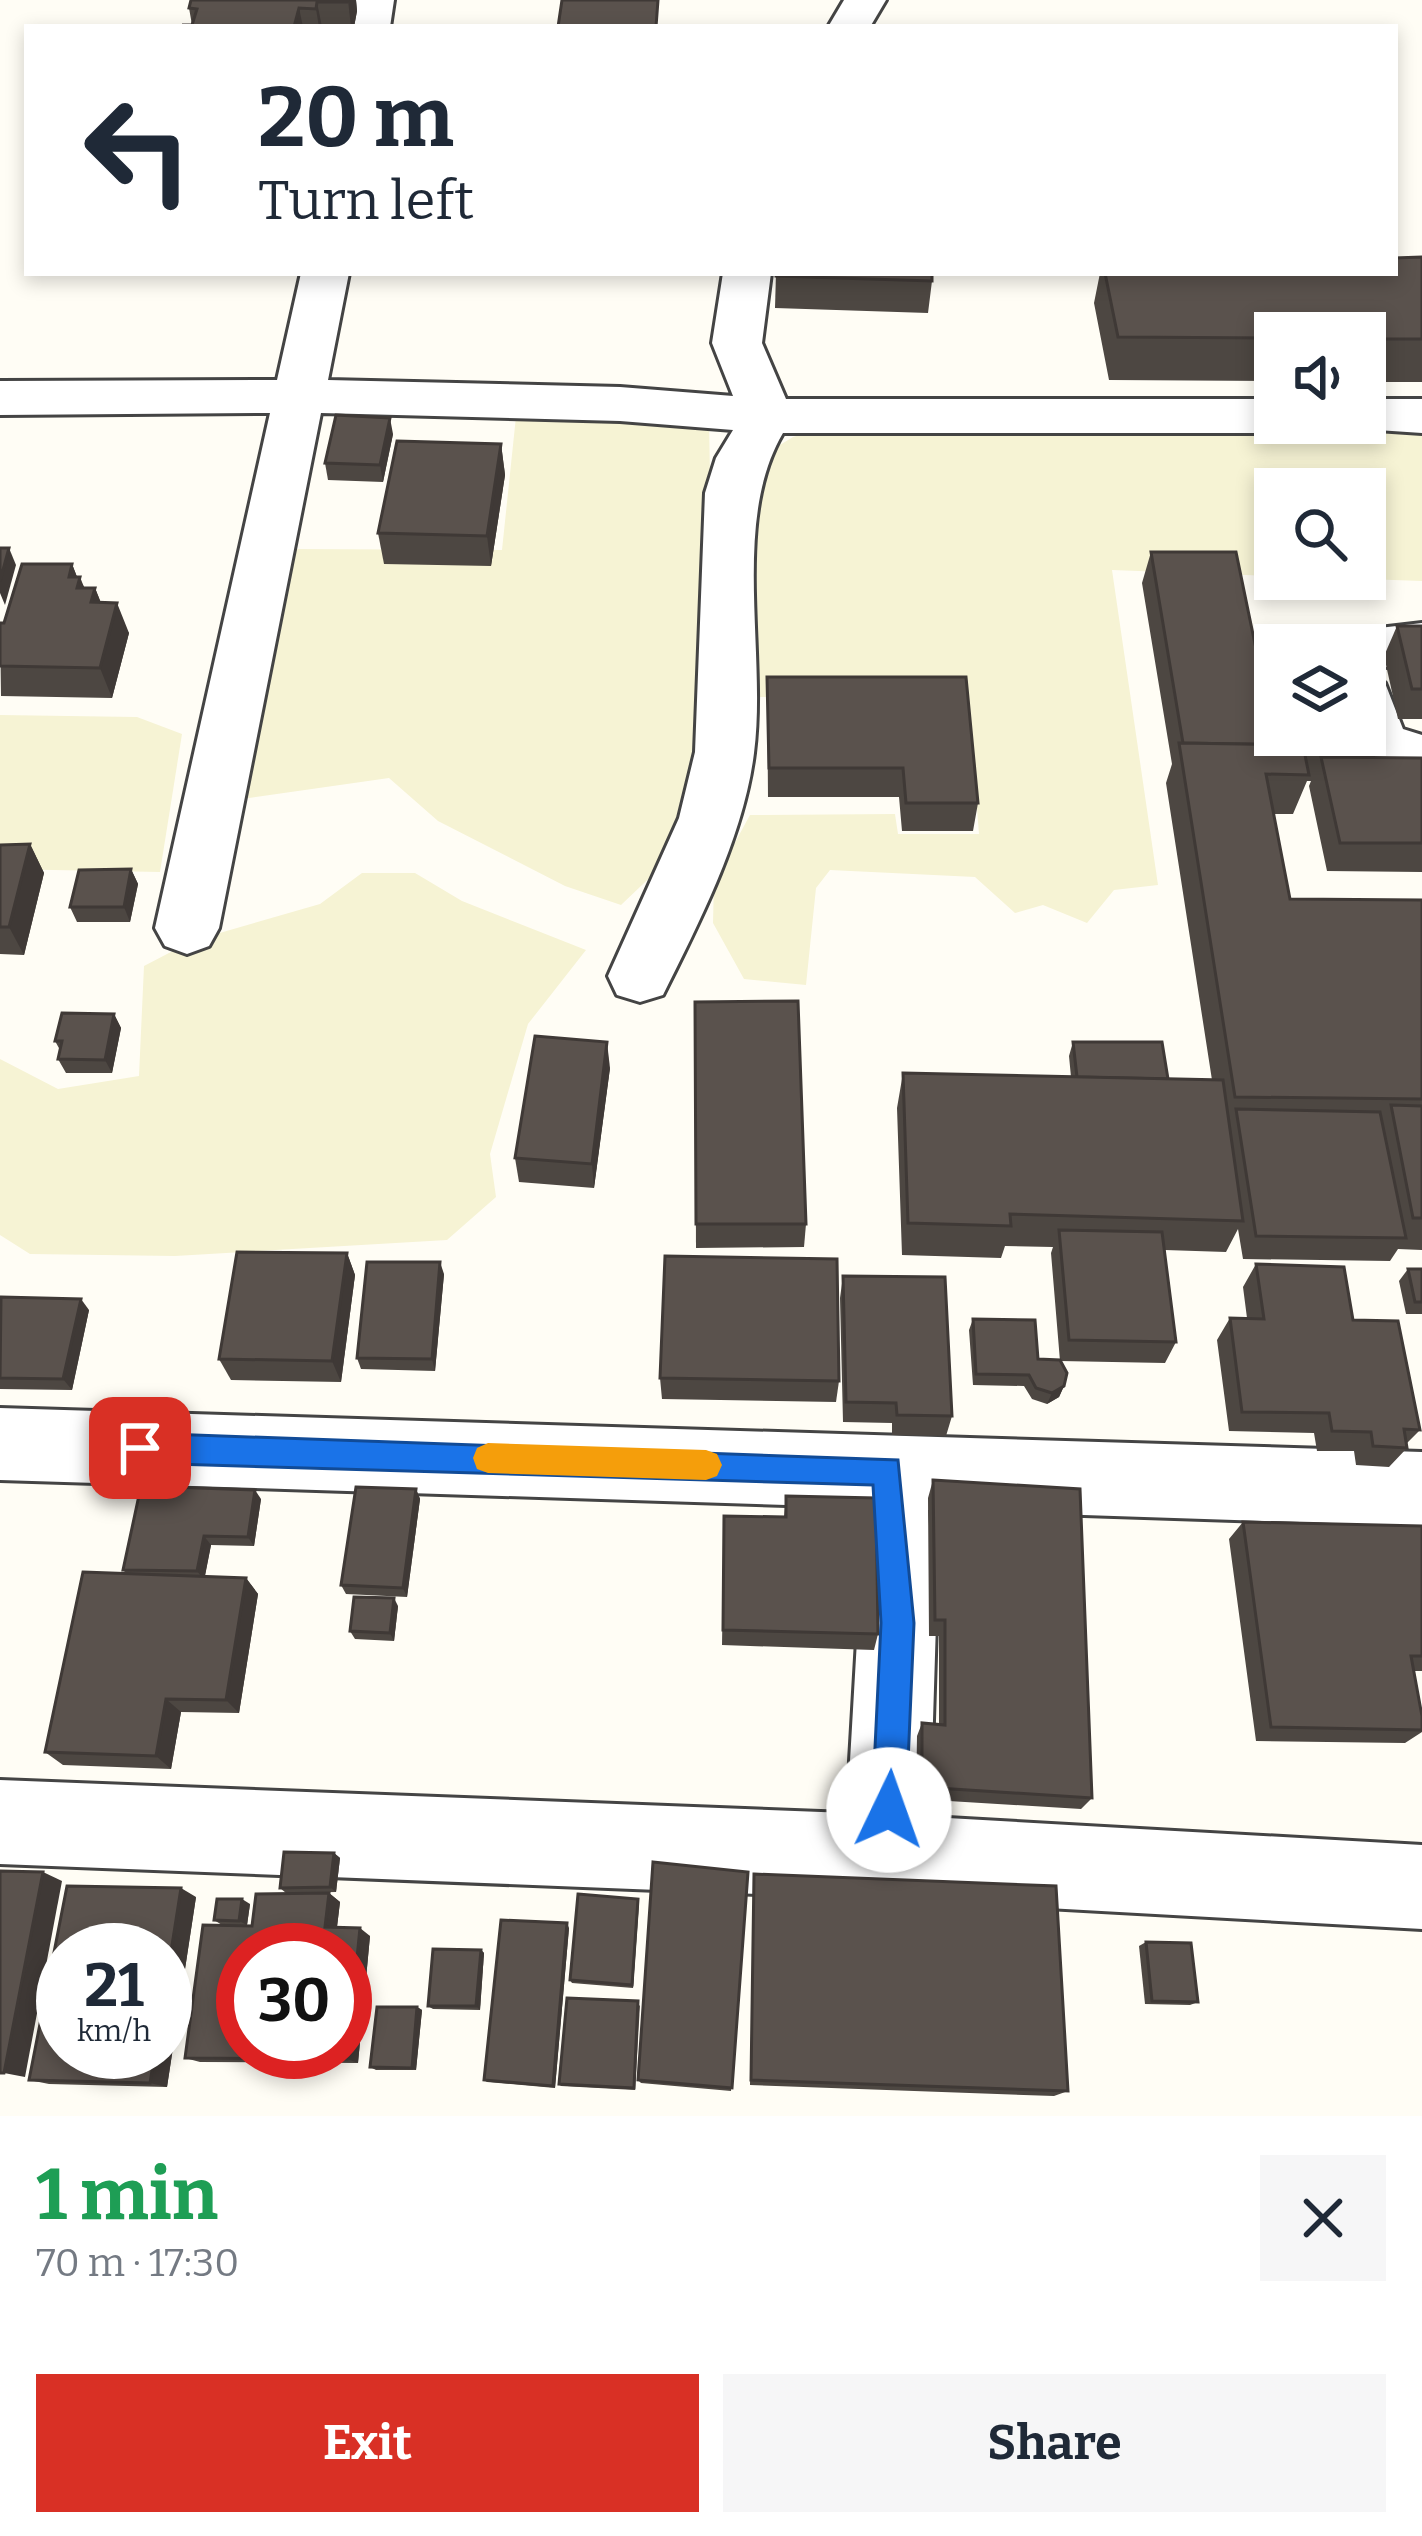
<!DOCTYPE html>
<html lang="en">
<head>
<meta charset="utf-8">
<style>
	:root { --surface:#fff; --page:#f6f6f7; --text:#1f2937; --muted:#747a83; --accent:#d93025 }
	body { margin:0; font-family:Bitter,serif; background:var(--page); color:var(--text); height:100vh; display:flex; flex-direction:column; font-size:45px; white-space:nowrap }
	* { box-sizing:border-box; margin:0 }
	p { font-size:39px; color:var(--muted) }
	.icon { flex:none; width:66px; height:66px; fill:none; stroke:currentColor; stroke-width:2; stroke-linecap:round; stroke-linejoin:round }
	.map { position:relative; height:2116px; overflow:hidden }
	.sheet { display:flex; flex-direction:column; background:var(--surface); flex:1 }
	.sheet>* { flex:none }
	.top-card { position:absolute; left:24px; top:24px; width:1374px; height:252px; border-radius:0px; box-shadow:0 6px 18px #0003; background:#fff; color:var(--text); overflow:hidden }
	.tools { position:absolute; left:1254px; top:312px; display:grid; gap:24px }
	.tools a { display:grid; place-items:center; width:132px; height:132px; border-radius:0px; background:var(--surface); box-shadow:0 6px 18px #0003; font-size:60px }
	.speed { position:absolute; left:36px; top:1923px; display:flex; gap:24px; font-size:60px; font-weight:700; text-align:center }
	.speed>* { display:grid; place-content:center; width:156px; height:156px; border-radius:50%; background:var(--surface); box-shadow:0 6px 18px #0003; line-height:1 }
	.speed small { font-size:30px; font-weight:400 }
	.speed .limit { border:18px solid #d22; background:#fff; color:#111 }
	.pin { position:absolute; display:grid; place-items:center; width:102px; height:102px; color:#fff; margin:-51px; border-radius:24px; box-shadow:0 6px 18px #0006 }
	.me { position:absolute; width:132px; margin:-66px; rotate:3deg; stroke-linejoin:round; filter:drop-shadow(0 0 9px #0008) }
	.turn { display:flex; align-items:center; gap:42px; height:252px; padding:0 36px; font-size:54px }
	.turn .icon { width:156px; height:156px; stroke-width:2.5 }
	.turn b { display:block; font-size:84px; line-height:102px }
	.round { display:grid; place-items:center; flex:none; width:126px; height:126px; border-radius:0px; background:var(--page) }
	.summary { display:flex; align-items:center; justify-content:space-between; height:204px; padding:0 36px }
	h1 { font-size:72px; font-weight:700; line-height:90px; color:#1e9e55 }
	.primary-button { display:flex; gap:24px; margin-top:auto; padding:24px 36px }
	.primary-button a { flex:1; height:138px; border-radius:0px; background:var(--accent); color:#fff; font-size:48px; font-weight:700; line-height:138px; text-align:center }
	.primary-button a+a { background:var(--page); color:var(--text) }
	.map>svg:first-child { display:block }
	.farmland { fill:#f6f3d4 }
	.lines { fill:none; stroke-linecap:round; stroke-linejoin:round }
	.minor-casing { stroke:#444; stroke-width:6 }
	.minor { fill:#fff; fill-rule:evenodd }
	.wall { fill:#4d4742 }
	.shaded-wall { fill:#3f3936 }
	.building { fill:#5a524d; stroke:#3f3936; stroke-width:3; fill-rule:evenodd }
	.route { fill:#1a73e8; stroke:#114b97; stroke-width:3 }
	.slow { fill:#f59e0b }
</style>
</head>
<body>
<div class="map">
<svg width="1422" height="2116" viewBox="0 0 1422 2116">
	<rect width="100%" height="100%" fill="#fffdf5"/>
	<g class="farmland">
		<polygon points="517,407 709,420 712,589 702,782 663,865 621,905 565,886 438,821 389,778 228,801 289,549 502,550"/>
		<polygon points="832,425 1422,430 1422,581 1365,579 1365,489 1275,489 1275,576 1112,570 1158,885 1114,890 1087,923 1043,905 1015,913 975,877 830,870 816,888 806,985 744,979 713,923 714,881 750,815 895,814 898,834 979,834 968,696 749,697 746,514 762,456 793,437"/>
		<polygon points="0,715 137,717 182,734 160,872 0,869"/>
		<polygon points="362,873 415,873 462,901 586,950 528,1024 490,1154 496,1197 447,1240 175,1256 30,1254 0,1235 0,1059 58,1089 139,1076 144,966 192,941 320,904"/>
	</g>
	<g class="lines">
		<g class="minor-casing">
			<g id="minor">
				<polygon points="352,0 394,0 390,27 348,27"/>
				<polygon points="844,0 886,0 870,27 828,27"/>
				<path d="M 301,273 L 349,273 L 328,380 L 620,387 L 733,396 L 712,343 L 723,273 L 771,273 L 762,343 L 786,399 L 1275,399 L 1275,423 L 1296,423 L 1275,433 L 783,433 C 731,521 767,653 754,753 C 744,835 700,921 663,995 L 640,1002 L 617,995 L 608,976 L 679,818 L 695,752 L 705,493 L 716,458 L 733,430 L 620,421 L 321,413 L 219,928 L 209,946 L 187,954 L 165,946 L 155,928 L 270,413 L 0,415 L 0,381 L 277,380 Z"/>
				<polygon points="1365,399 1422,399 1422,433 1347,428 1344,423 1365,423"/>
				<polygon points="1422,623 1422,665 1365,668 1365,645 1338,645 1345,632"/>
				<polygon points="1365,676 1385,683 1403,729 1422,735 1422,781 1357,759 1346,735 1365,735"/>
				<polygon points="0,1408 1422,1452 1422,1526 928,1510 936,1623 930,1817 1422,1845 1422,1929 887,1899 0,1864 0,1780 847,1813 858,1623 851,1507 0,1480"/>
			</g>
		</g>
		<use href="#minor" class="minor"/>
	</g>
	<g class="wall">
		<polygon points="356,0 357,11 354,27 182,27 192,25 189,8"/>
		<polygon points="1422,257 1422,382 1365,382 1365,333 1275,333 1275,381 1109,380 1094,303 1100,273"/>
		<polygon points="776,273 932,281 928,313 775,308"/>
		<polygon points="393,434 383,482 328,480 325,463"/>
		<polygon points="501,444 505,475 491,566 384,564 378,533"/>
		<polygon points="1151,552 1268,707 1332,752 1330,757 1422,758 1422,872 1327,871 1309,786 1311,781 1307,781 1293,814 1274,814 1290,899 1422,900 1422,1250 1398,1249 1390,1261 1243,1259 1238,1229 1226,1252 1165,1250 1176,1342 1165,1363 1060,1361 1064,1386 1059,1397 1047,1404 1032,1399 1024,1386 973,1385 969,1330 973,1319 1038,1359 1060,1361 1051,1253 1053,1247 1005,1246 1001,1258 902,1255 897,1108 903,1073 1071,1077 1069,1056 1073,1042 1168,1079 1212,1080 1166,783 1172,764 1142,583"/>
		<polygon points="72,564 77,577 85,588 95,588 101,603 129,633 112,698 1,696 0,623 4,623"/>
		<polygon points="1397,626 1422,626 1422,719 1398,719 1384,656"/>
		<polygon points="767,677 978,803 973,831 902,831 899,797 768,797"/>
		<polygon points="30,844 44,873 24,955 0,954 0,845"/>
		<polygon points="131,869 138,884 130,922 77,922 70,907"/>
		<polygon points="695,1002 806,1224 804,1247 696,1248"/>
		<polygon points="114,1014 121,1028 112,1073 66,1073 58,1059 60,1050 55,1041"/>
		<polygon points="610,1068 594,1188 519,1182 515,1158"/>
		<polygon points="347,1253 355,1275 341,1382 231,1380 219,1359"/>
		<polygon points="1256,1264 1353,1320 1420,1430 1406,1444 1407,1448 1389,1467 1356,1465 1354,1451 1317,1451 1314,1433 1229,1431 1217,1340 1230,1318 1247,1318 1243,1287"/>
		<polygon points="1408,1269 1422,1269 1422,1314 1406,1314 1399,1281"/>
		<polygon points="444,1274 435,1371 361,1369 357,1358"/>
		<polygon points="843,1276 952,1416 946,1436 892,1435 892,1423 843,1422 840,1298"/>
		<polygon points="0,1303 89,1310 72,1390 0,1389"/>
		<polygon points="660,1378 839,1381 836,1402 662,1399"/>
		<polygon points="933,1480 1092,1798 1081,1809 916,1799 917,1736 922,1723 939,1725 939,1636 929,1636 928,1498"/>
		<polygon points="416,1489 420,1499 407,1597 346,1594 341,1585"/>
		<polygon points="786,1496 878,1634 874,1650 722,1645 724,1516 784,1517"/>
		<polygon points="261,1499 254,1546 211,1545 205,1576 246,1578 258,1594 239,1713 181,1712 171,1769 63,1765 45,1752 126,1573 123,1570"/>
		<polygon points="1243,1522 1422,1526 1422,1671 1414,1671 1422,1716 1422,1732 1405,1743 1256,1741 1229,1539"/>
		<polygon points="398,1606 394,1641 355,1639 350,1631"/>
		<polygon points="334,1853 340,1858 336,1892 286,1893 280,1888"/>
		<polygon points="748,1872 731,2091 641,2083 638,2080"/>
		<polygon points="754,1874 1068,2091 1054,2096 750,2085"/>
		<polygon points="329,1893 340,1902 337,1927 370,1936 358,2063 200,2062 185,2058 252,1926"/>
		<polygon points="196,1897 167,2087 49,2084 29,2080"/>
		<polygon points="638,1899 633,1988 572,1983 570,1980"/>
		<polygon points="250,1904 247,1925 222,1925 214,1920"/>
		<polygon points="569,1928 555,2088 487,2082 484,2080"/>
		<polygon points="1146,1942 1198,2002 1190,2005 1145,2004 1139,1946"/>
		<polygon points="481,1950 484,1953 480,2010 433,2009 428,2006"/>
		<polygon points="640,2005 635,2090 561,2086 559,2084"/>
		<polygon points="417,2007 422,2010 416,2070 376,2070 370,2067"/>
	</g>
	<g class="shaded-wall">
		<polygon points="348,0 356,0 357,11 354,27 351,27"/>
		<polygon points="317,2 322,27 319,27 316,9"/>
		<polygon points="299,8 303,27 294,27"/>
		<polygon points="390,418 393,434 383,482 380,465"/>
		<polygon points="501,444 505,475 491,566 487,536"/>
		<polygon points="9,548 16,565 5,605 0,593 0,581"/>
		<polygon points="72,564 79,582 80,577 92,607 69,577"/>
		<polygon points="95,588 107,618 91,602"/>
		<polygon points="117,603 129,633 112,698 100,668"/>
		<polygon points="30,844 44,873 24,955 9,927"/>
		<polygon points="131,869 138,884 130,922 124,907"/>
		<polygon points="114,1014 121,1028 112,1073 105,1060"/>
		<polygon points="607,1042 610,1068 594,1188 592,1164"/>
		<polygon points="347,1253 355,1275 341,1382 332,1361"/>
		<polygon points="440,1262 444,1274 435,1371 432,1359"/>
		<polygon points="81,1299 89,1310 72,1390 63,1379"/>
		<polygon points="1064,1386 1059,1397 1047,1404 1052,1393"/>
		<polygon points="416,1489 420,1499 407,1597 403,1588"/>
		<polygon points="255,1490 261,1499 254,1546 248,1537"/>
		<polygon points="204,1536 211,1545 204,1580 197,1571"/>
		<polygon points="246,1578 258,1594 239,1713 226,1700"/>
		<polygon points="394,1598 398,1606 394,1641 390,1633"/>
		<polygon points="166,1699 181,1712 171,1769 156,1756"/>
		<polygon points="334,1853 340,1858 336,1892 330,1887"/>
		<polygon points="43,1872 62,1881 25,2077 4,2073"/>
		<polygon points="181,1888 196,1897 167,2087 150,2083 155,2052 165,2052 165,1990"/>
		<polygon points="329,1893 340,1902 336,1935 325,1927"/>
		<polygon points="242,1899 250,1904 247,1925 239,1921"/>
		<polygon points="638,1899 639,1904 633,1988 632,1985"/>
		<polygon points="567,1923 569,1928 555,2088 553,2086"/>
		<polygon points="360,1928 370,1936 358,2063 347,2059"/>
		<polygon points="481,1950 484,1953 480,2010 476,2006"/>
		<polygon points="417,2007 422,2010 416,2070 412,2068"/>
	</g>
	<g class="building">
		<polygon points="191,0 348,0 347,2 317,2 316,9 299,8 294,27 182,27 183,25 192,25 197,9 189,8"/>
		<polygon points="562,0 658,0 656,27 558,27"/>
		<polygon points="1422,257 1422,339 1365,339 1365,333 1275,333 1275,338 1118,337 1105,273 1395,273 1395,258"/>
		<polygon points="776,273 932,273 932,281 776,276"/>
		<polygon points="336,415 390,418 380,465 325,463"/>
		<polygon points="397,441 501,444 487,536 378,533"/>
		<polygon points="0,548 9,548 0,581"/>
		<polygon points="1151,552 1236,552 1268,707 1275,707 1275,735 1329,735 1332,752 1304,752 1303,745 1183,743"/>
		<polygon points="22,564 72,564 69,577 80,577 77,588 95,588 91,602 117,603 100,668 0,666 0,623 4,623"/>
		<polygon points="1397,626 1422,626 1422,689 1412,689"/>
		<polygon points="767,677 966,677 978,803 906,803 903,768 769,768"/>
		<polygon points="1179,743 1303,745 1309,775 1266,774 1290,899 1422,900 1422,1099 1235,1097"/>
		<polygon points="1321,757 1422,758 1422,843 1340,843"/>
		<polygon points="30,844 9,927 0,927 0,845"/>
		<polygon points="131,869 124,907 70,907 79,870"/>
		<polygon points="798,1001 806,1224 696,1224 695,1002"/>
		<polygon points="62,1013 114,1014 105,1060 58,1059 62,1041 55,1041"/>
		<polygon points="535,1036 607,1042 592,1164 515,1158"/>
		<polygon points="1073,1042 1162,1042 1168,1079 1077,1077"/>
		<polygon points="903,1073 1223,1080 1243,1221 1010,1214 1011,1226 908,1223"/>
		<polygon points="1391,1105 1422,1106 1422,1218 1413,1218"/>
		<polygon points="1236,1109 1380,1112 1406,1238 1256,1236"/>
		<polygon points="1059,1230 1162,1232 1176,1342 1069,1340"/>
		<polygon points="237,1252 347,1253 332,1361 219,1359"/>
		<polygon points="665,1256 837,1259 839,1381 660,1378"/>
		<polygon points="367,1262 440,1262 432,1359 357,1358"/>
		<polygon points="1256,1264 1344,1267 1353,1320 1398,1321 1420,1430 1404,1429 1407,1448 1373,1446 1371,1432 1332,1431 1329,1413 1242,1412 1230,1318 1264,1319"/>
		<polygon points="1408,1269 1422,1269 1422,1302 1415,1302"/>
		<polygon points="843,1276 945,1277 952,1416 897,1415 896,1403 846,1402"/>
		<polygon points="1,1297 81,1299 63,1379 0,1378"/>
		<polygon points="973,1319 1035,1320 1038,1359 1060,1360 1067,1373 1064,1386 1052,1393 1036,1388 1029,1375 976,1374"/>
		<polygon points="933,1480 1080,1489 1092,1798 922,1787 922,1723 945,1725 945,1620 935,1620"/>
		<polygon points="141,1486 255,1490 248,1537 204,1536 197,1571 123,1570"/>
		<polygon points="356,1487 416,1489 403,1588 341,1585"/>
		<polygon points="786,1496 876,1498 878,1634 723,1630 724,1516 786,1517"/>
		<polygon points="1243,1522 1422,1526 1422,1656 1411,1656 1422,1716 1422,1730 1271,1727"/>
		<polygon points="83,1572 246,1578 226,1700 166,1699 156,1756 45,1752"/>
		<polygon points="354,1597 394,1598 390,1633 350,1631"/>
		<polygon points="284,1852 334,1853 330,1887 280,1888"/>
		<polygon points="653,1862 748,1872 732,2088 638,2080"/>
		<polygon points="0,1871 43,1872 4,2073 0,2073"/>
		<polygon points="754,1874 1056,1886 1068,2091 751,2080"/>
		<polygon points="67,1886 181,1888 165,1990 165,1950 63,1950 63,2052 155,2052 150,2083 29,2080"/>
		<path d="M 329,1893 L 325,1927 L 360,1928 L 347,2059 L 185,2058 L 203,1925 L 252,1926 L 256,1894 ZM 243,1950 L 345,1950 L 345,2052 L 243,2052 Z"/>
		<polygon points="578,1894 638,1899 632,1985 570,1980"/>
		<polygon points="217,1899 242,1899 239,1921 214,1920"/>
		<polygon points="501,1920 567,1923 553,2086 484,2080"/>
		<polygon points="1146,1942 1191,1943 1198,2002 1152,2001"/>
		<polygon points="433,1949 481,1950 476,2006 428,2006"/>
		<polygon points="567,1998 638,2001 634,2088 559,2084"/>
		<polygon points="377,2007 417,2007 412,2068 370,2067"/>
	</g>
	<polygon class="route" points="140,1433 898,1460 914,1623 906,1810 901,1823 889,1828 877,1823 872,1810 881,1623 873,1485 140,1463 129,1459 125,1448 129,1438"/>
	<polygon class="slow" points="488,1443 706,1450 717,1454 722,1465 717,1476 706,1480 488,1473 477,1469 473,1458 477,1448"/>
</svg>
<div class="tools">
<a><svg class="icon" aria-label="sound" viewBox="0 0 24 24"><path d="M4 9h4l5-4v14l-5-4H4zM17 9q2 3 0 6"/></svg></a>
<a><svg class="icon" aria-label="search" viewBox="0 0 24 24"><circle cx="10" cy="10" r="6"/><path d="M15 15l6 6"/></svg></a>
<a><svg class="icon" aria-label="layers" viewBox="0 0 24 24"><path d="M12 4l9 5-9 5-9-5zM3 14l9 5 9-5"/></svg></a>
</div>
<div class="speed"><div>21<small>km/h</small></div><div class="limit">30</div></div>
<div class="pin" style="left:140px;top:1448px;background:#d93025"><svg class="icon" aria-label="arrive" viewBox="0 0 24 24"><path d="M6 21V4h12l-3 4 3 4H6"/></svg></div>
<svg class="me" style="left:889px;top:1810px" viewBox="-20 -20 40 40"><circle r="19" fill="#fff"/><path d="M0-13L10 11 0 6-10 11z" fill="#1a73e8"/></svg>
<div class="top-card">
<div class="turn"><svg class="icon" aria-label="left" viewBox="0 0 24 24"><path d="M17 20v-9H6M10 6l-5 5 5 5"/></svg><div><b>20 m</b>Turn left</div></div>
</div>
</div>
<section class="sheet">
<div class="summary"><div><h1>1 min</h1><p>70 m · 17:30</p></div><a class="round"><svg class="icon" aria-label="close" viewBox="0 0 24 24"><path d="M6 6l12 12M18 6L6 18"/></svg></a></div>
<div class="primary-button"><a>Exit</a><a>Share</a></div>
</section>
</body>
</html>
